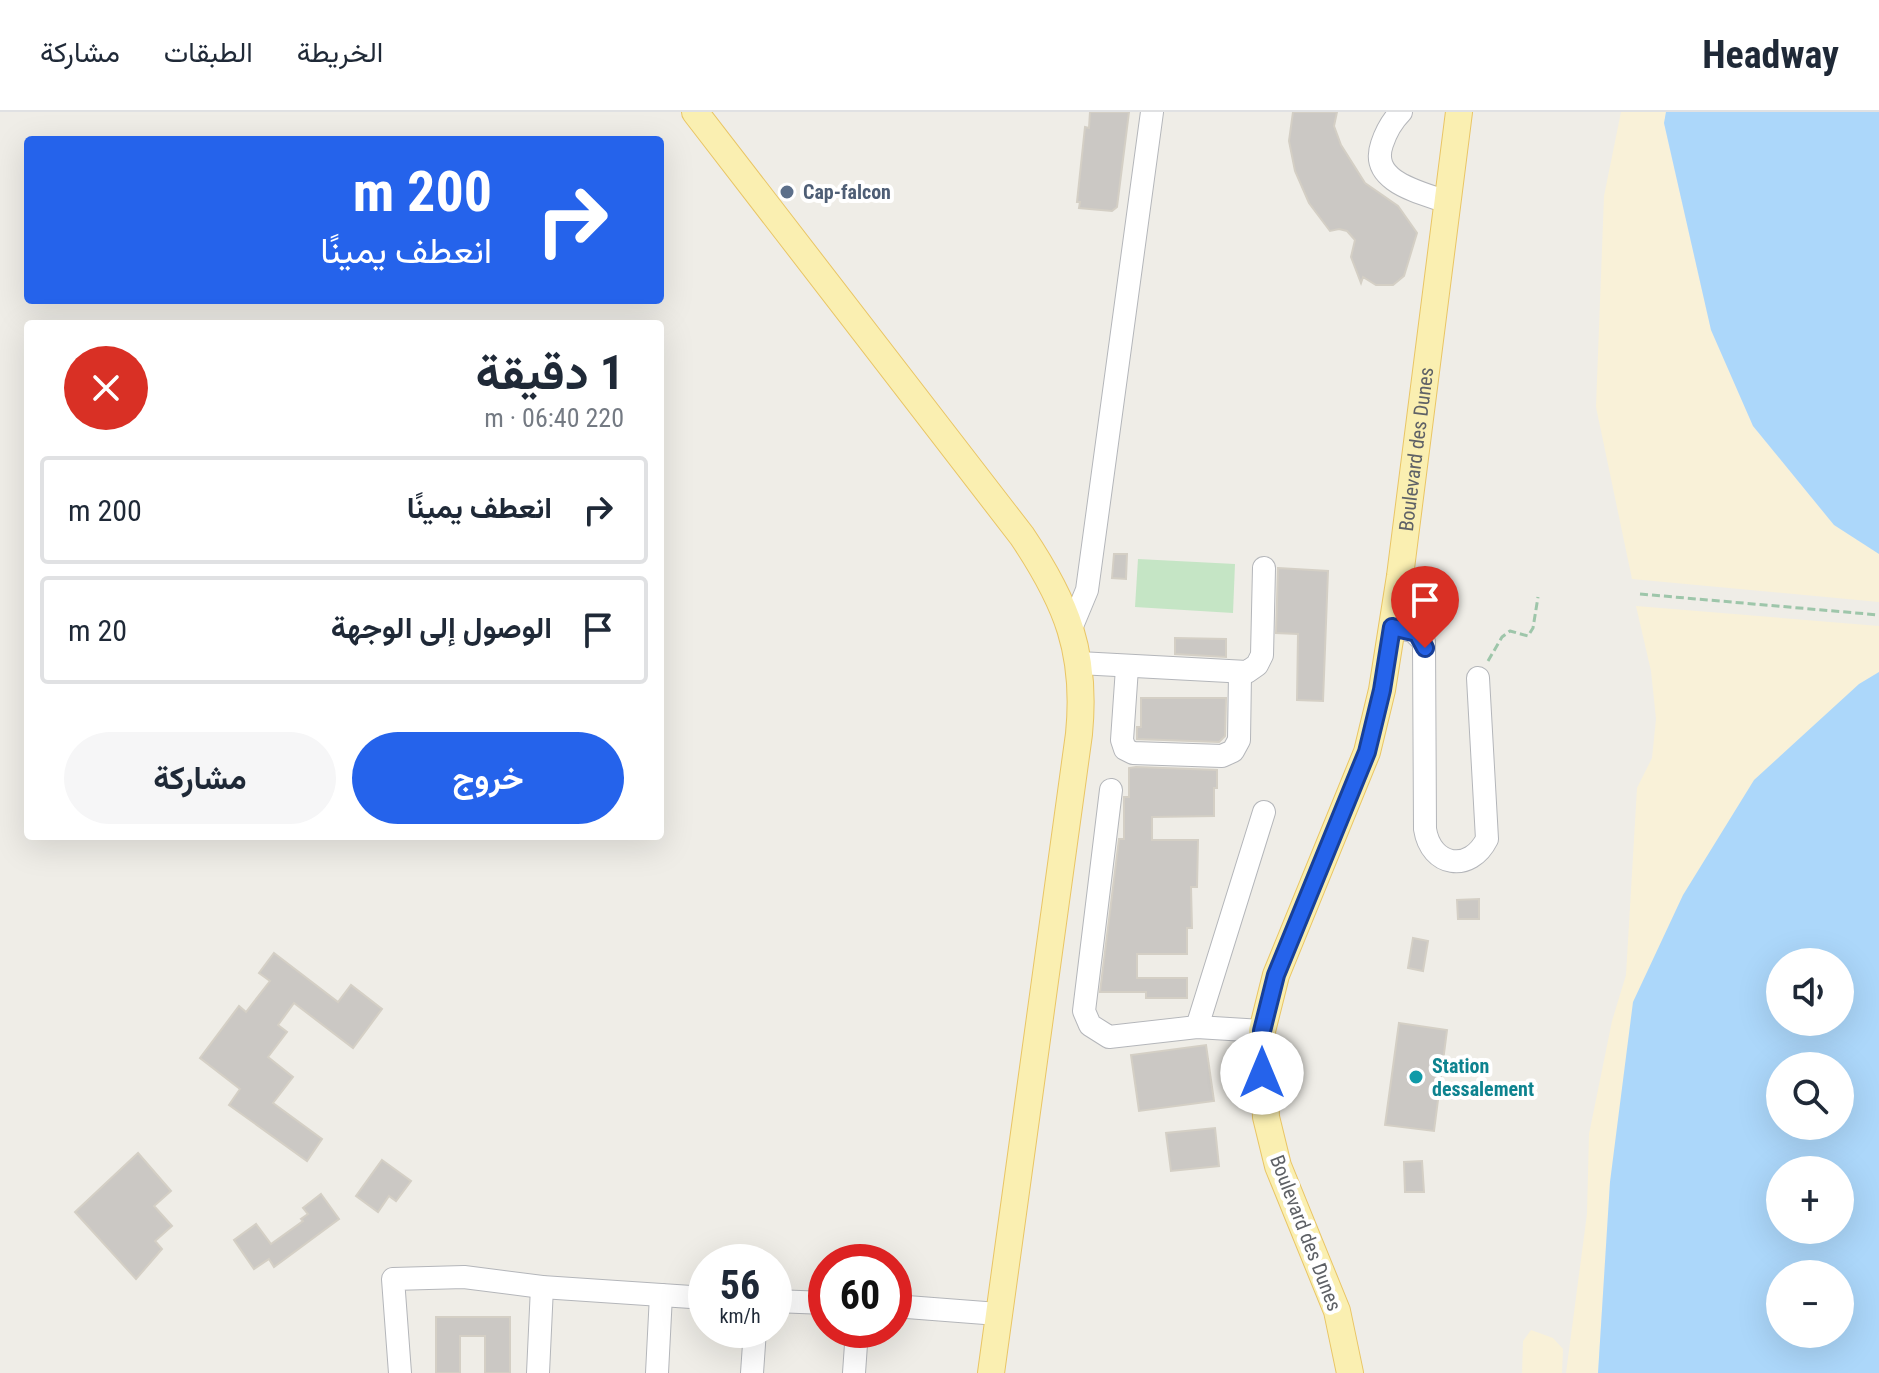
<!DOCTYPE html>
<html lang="ar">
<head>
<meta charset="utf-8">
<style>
	:root { --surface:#fff; --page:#f6f6f7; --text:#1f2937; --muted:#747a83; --line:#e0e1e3; --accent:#2563eb }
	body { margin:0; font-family:"Roboto Condensed",Vazirmatn,sans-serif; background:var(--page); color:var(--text); direction:rtl; height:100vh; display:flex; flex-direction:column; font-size:30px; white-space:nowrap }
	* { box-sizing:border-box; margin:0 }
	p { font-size:26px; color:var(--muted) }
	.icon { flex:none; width:44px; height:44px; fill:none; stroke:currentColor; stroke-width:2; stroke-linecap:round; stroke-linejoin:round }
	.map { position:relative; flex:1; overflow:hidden; direction:ltr }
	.sheet { position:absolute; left:24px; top:208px; width:640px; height:520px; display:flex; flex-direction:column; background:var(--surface); border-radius:8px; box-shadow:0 8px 32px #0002; direction:rtl }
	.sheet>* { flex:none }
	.top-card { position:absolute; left:24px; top:24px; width:640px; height:168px; border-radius:8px; box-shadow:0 8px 32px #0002; direction:rtl; background:#2563eb; color:#fff; overflow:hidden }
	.tools { position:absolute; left:1766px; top:836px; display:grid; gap:16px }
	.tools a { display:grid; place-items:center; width:88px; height:88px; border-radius:50%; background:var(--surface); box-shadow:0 8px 32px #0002; font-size:40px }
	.speed { position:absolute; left:688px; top:1132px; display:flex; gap:16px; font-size:40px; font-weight:700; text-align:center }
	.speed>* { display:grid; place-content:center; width:104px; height:104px; border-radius:50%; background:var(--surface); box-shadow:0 8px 32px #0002; line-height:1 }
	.speed small { font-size:20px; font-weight:400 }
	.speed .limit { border:12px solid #d22; background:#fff; color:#111 }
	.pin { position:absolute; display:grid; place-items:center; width:68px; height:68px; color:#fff; margin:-82px -34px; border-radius:50% 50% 50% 0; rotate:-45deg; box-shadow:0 0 8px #0007 }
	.pin .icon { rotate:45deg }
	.me { position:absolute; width:88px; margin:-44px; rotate:0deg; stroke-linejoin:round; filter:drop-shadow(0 0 6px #0008) }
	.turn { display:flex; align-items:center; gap:28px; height:168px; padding:0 40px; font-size:36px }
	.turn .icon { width:104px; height:104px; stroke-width:2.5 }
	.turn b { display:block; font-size:56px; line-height:68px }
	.round { display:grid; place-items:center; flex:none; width:84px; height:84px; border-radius:42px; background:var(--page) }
	.headline { display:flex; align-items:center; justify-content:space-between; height:136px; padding:0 40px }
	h1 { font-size:48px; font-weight:700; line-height:60px }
	.cta { display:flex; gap:16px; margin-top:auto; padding:16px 40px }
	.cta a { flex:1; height:92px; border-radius:48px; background:var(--accent); color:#fff; font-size:32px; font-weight:700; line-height:92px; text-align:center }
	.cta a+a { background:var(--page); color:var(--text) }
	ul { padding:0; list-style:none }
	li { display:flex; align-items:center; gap:24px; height:108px; margin:0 16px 12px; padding:0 24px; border:4px solid var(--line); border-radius:8px }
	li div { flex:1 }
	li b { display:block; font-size:30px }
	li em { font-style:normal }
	header { display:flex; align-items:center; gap:48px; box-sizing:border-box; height:112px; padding:0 40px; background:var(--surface); border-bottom:2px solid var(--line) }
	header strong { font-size:38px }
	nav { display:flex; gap:44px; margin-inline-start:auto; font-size:28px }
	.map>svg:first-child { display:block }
	.green { fill:#c5e5c5 }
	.sand { fill:#f9f1d8 }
	.water { fill:#acd7fa; fill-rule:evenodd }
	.building { fill:#cbc8c4; stroke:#d4cfc5; stroke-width:2 }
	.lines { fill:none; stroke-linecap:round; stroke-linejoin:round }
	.minor-casing { stroke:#b4b6ba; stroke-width:24 }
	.major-casing { stroke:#e9c565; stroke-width:28 }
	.path { stroke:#9ec6aa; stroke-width:3; stroke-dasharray:8 4; stroke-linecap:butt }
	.minor { stroke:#fff; stroke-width:22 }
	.major { stroke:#faefb1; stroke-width:26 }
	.route-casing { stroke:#184099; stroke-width:20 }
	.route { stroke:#2563eb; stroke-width:14 }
	.service-dot { fill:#5c6f8a; stroke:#fff; stroke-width:3 }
	.culture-dot { fill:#0f9aa8; stroke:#fff; stroke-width:3 }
	.labels { text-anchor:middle; stroke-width:8; stroke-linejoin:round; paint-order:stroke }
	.service-label { font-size:20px; font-weight:bold; fill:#4e5e75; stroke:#fff; text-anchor:start }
	.street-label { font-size:20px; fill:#5e6166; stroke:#fff }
	.culture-label { font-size:20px; font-weight:bold; fill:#0d838f; stroke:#fff; text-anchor:start }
</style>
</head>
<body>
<header>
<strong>Headway</strong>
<nav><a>الخريطة</a><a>الطبقات</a><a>مشاركة</a></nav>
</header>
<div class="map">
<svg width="1879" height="1261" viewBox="0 0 1879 1261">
	<rect width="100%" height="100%" fill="#efede7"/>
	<polygon class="green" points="1138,447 1235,452 1233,501 1135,495"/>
	<g class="sand">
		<polygon points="1621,0 1666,0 1664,12 1711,218 1753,314 1834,413 1879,442 1879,490 1632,467 1596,295 1604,84"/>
		<polygon points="1636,494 1879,514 1879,560 1859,572 1610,1070 1598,1261 1566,1261 1587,1102 1589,1022 1612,909 1626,863 1637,676 1652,646 1656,607 1651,559"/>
		<polygon points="1531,1218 1553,1226 1563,1237 1562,1261 1522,1261 1523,1229"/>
	</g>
	<g class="water">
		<polygon points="1666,0 1879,0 1879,442 1834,413 1753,314 1711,218 1664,11"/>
		<path d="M 1879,560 L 1879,1261 L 1598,1261 L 1610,1070 L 1633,890 L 1683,783 L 1754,668 L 1859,572 ZM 1780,850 L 1840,850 L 1840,910 L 1780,910 ZM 1780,954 L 1840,954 L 1840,1014 L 1780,1014 ZM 1780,1058 L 1840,1058 L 1840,1118 L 1780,1118 ZM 1780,1162 L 1840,1162 L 1840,1222 L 1780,1222 Z"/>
	</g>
	<g class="building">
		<polygon points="1090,0 1129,0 1117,95 1112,99 1079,96 1080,90 1077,90 1085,15 1089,16"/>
		<polygon points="1293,0 1337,0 1334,14 1341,33 1365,71 1398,94 1417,121 1404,164 1393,173 1376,173 1363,165 1361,171 1351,145 1355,128 1347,119 1339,117 1330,119 1309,91 1295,59 1289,29"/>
		<polygon points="1114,442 1127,442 1126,467 1112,466"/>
		<polygon points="1278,456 1328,459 1323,589 1297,588 1298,522 1276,521"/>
		<polygon points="1175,526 1226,527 1226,545 1175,542"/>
		<polygon points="1141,586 1226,586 1225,624 1219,630 1137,627 1137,615 1141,615"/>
		<polygon points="1136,655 1217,658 1217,676 1214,676 1214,704 1152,705 1152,728 1198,728 1197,775 1191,775 1192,816 1187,816 1187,842 1137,842 1137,866 1187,866 1187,886 1146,886 1146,880 1100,880 1119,727 1124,727 1124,685 1129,685 1129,656"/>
		<polygon points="1479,787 1479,807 1458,807 1457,788"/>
		<polygon points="1413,826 1428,829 1423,859 1408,856"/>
		<polygon points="274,841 338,890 351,873 382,897 353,936 294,891 278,913 287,920 268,945 293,965 273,991 322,1027 307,1049 229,993 240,977 200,946 239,894 246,900 270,869 259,861"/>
		<polygon points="1399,911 1447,918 1434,1019 1385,1013"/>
		<polygon points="1206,933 1214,989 1139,999 1131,943"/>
		<polygon points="1215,1016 1219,1054 1171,1059 1166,1021"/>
		<polygon points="138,1041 171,1079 154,1094 172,1114 155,1129 162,1137 136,1167 75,1100"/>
		<polygon points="382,1048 411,1069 396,1089 389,1084 378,1100 356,1084"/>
		<polygon points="1422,1049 1424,1080 1405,1080 1404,1050"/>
		<polygon points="321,1082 339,1107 274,1155 269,1147 254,1157 234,1128 256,1112 271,1132 303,1109 301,1107 308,1102 303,1096"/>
		<polygon points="436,1205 510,1205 510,1261 485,1261 485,1224 460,1224 460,1261 436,1261"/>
	</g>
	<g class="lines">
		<g class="minor-casing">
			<g id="minor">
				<path d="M 1401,0 C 1392,9 1386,20 1382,32 C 1369,70 1420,80 1447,90"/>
				<polyline points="1072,514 1087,478 1152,0"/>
				<path d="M 1392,515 L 1413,519 L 1424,530 L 1425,717 C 1431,755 1470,761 1487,727 L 1478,566"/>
				<polyline points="1079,551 1247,560 1257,553 1262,543 1264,456"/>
				<polyline points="1127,556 1122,628 1125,637 1133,641 1222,644 1233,639 1239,628 1240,562"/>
				<polyline points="1111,678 1084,899 1090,913 1109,925 1197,915 1262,919"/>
				<polyline points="1197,915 1264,700"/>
				<polyline points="774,1189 826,1191"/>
				<polyline points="894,1194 998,1202"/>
				<polyline points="400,1261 393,1167 464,1165 542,1175 706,1186"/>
				<polyline points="538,1261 542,1175"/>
				<polyline points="657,1261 661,1183"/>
				<polyline points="752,1261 755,1218"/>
				<polyline points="854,1261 857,1218"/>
			</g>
		</g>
		<g class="major-casing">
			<g id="major">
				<path d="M 695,0 L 1022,424 C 1067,491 1087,541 1079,622 L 991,1261"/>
				<path id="s1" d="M 1350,1261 L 1337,1199 L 1278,1054 L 1266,1005 L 1262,919 L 1276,863 L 1367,640 L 1382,578 L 1400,464 L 1459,0"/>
			</g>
		</g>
		<g class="path">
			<polyline points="1640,482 1879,503"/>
			<polyline points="1488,549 1502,525 1510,519 1528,524 1533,516 1538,485"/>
		</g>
		<use href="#minor" class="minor"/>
		<use href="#major" class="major"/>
	</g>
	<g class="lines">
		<g class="route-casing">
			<polyline id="route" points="1262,961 1262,919 1276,863 1367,640 1382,578 1392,515 1417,521 1425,536"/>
		</g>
		<use href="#route" class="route"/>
	</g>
	<circle class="service-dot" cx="787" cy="80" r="8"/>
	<circle class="culture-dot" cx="1416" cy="965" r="8"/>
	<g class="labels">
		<g class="service-label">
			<text x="803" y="87">Cap-falcon</text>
		</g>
		<g class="street-label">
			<text dy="7" stroke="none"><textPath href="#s1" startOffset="962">Boulevard des Dunes</textPath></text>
			<text transform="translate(1306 1121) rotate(69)" y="7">Boulevard des Dunes</text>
		</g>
		<g class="culture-label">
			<text x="1432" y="961">Station<tspan x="1432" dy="23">dessalement</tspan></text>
		</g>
	</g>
</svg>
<div class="tools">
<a><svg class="icon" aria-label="sound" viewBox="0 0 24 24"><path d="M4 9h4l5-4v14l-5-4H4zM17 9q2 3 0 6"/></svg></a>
<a><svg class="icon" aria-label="search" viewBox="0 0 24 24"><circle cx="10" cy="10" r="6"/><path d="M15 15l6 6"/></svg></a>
<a>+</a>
<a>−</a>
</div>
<div class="speed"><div>56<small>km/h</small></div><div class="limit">60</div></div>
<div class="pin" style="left:1425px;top:536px;background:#d93025"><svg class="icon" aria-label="arrive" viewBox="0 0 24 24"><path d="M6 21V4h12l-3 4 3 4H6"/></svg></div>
<svg class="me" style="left:1262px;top:961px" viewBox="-20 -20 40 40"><circle r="19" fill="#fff"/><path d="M0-13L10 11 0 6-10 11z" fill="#2563eb"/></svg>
<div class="top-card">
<div class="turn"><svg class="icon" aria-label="right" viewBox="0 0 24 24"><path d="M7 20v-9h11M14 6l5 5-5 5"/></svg><div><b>200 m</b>انعطف يمينًا</div></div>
</div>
<section class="sheet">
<div class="headline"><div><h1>1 دقيقة</h1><p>220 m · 06:40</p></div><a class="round" style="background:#d93025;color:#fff"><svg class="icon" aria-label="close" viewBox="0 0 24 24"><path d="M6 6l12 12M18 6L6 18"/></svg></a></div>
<ul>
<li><svg class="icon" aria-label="right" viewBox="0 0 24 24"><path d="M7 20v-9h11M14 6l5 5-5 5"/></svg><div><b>انعطف يمينًا</b></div><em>200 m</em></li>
<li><svg class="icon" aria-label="arrive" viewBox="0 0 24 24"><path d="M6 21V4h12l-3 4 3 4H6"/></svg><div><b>الوصول إلى الوجهة</b></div><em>20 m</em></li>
</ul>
<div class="cta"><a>خروج</a><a>مشاركة</a></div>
</section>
</div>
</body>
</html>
